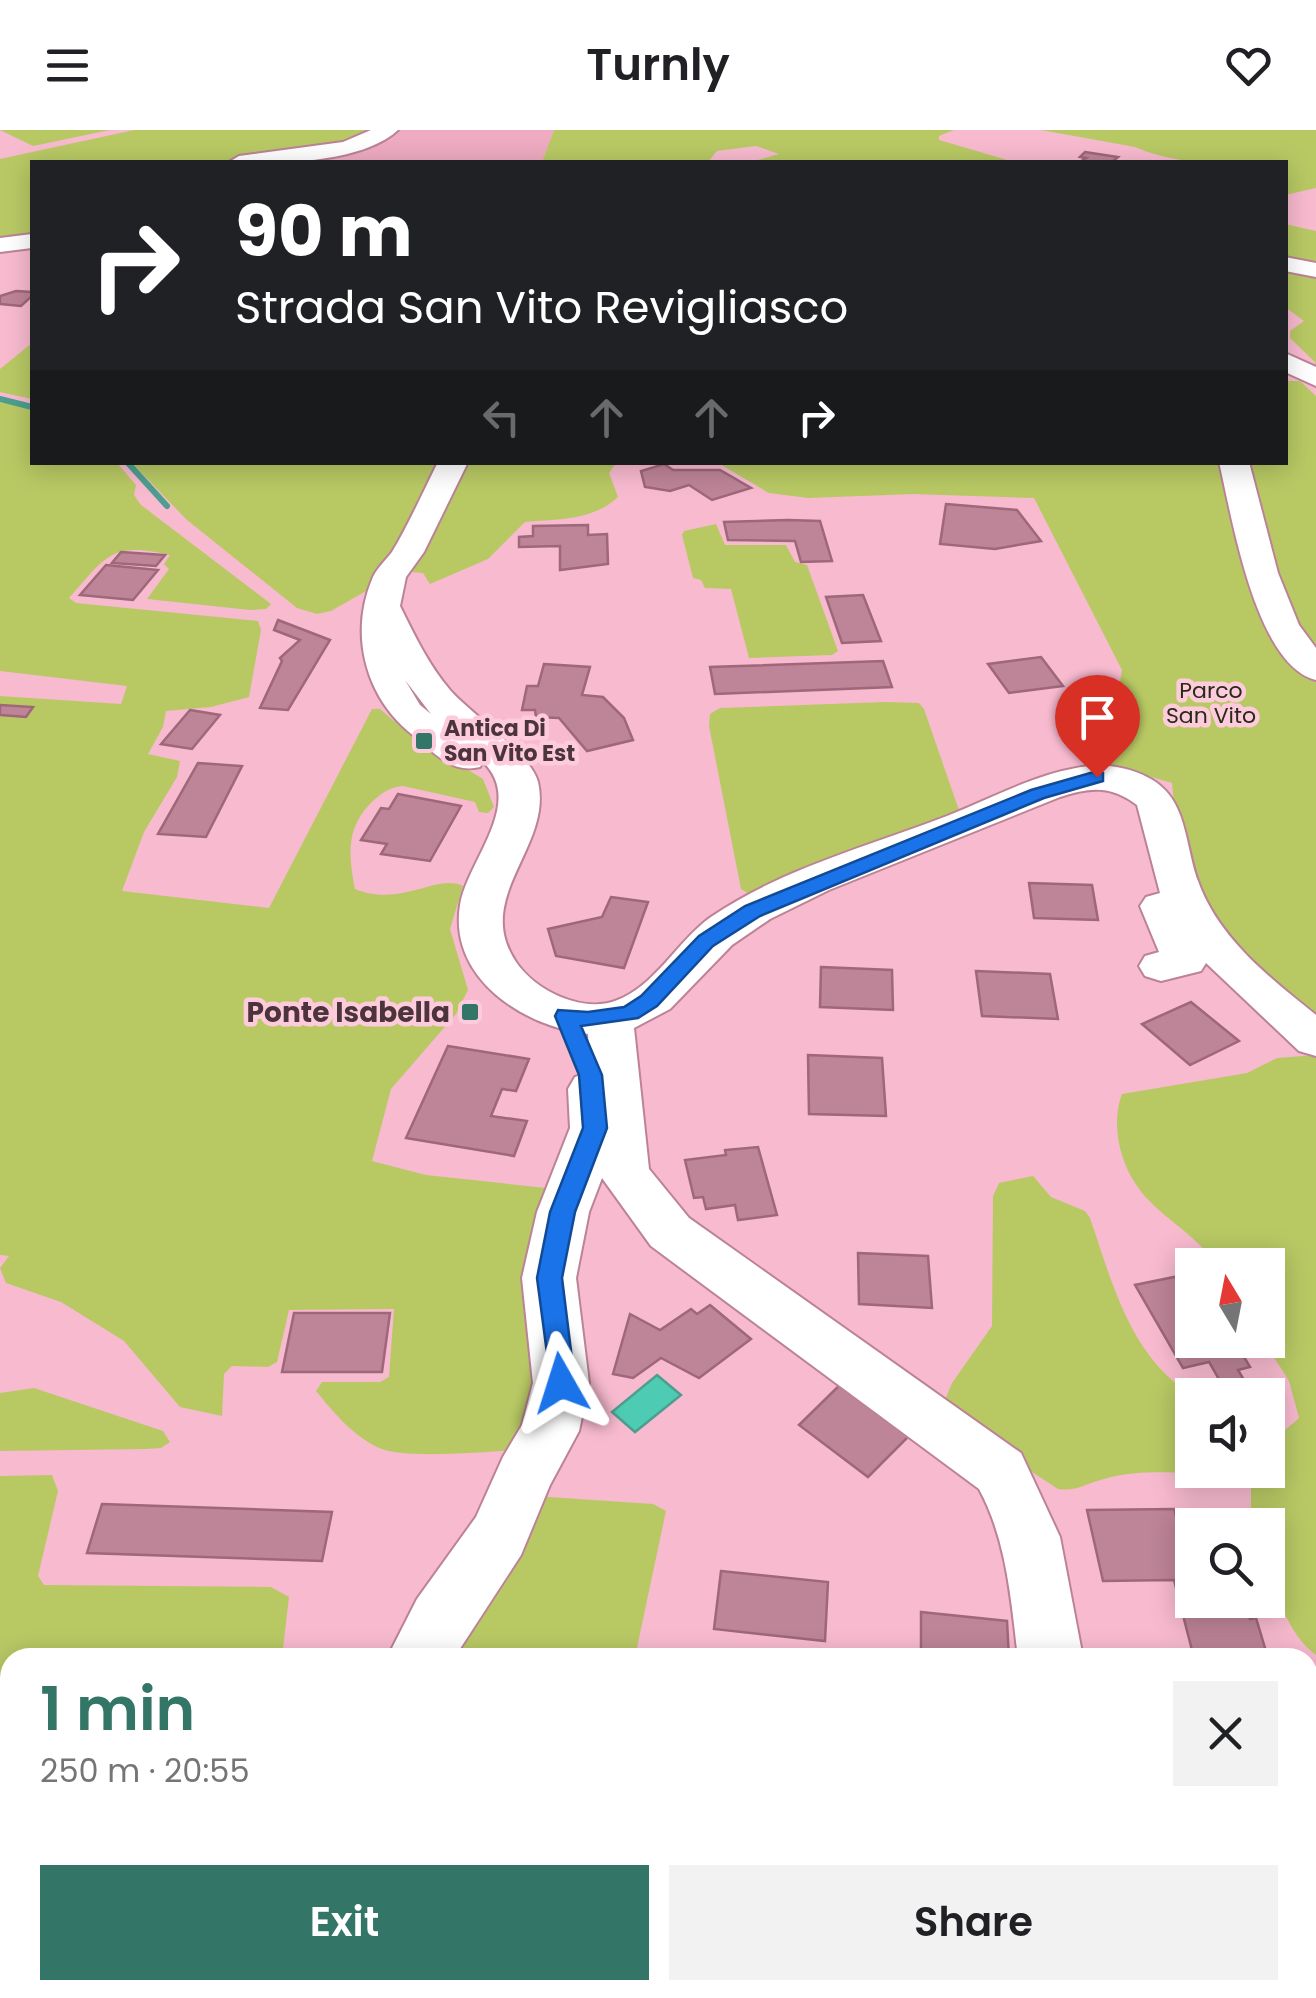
<!DOCTYPE html>
<html lang="en">
<head>
<meta charset="utf-8">
<style>
	:root { --surface:#fff; --page:#f2f2f2; --text:#202124; --muted:#757577; --accent:#337667 }
	body { margin:0; font-family:Poppins,sans-serif; background:var(--page); color:var(--text); height:100vh; display:flex; flex-direction:column; font-size:38px; white-space:nowrap }
	* { box-sizing:border-box; margin:0 }
	p { font-size:32px; color:var(--muted) }
	.icon { flex:none; width:55px; height:55px; fill:none; stroke:currentColor; stroke-width:2; stroke-linecap:round; stroke-linejoin:round }
	.map { position:relative; flex:1; overflow:hidden }
	.details { position:absolute; left:0px; top:1518px; width:1318px; height:352px; display:flex; flex-direction:column; background:var(--surface); border-radius:30px 30px 0 0; box-shadow:0 5px 25px #0003 }
	.details>* { flex:none }
	.top-card { position:absolute; left:30px; top:30px; width:1258px; height:305px; border-radius:0px; box-shadow:0 5px 25px #0003; background:#202124; color:#fff; overflow:hidden }
	.needle { width:65px; rotate:350deg }
	.buttons { position:absolute; left:1175px; top:1118px; display:grid; gap:20px }
	.buttons a { display:grid; place-items:center; width:110px; height:110px; border-radius:0px; background:var(--surface); box-shadow:0 5px 25px #0003; font-size:50px }
	.pin { position:absolute; display:grid; place-items:center; width:85px; height:85px; color:#fff; margin:-102px -42px; border-radius:50% 50% 50% 0; rotate:-45deg; box-shadow:0 0 10px #0007 }
	.pin .icon { rotate:45deg }
	.me { position:absolute; width:110px; margin:-55px; rotate:354deg; stroke-linejoin:round; filter:drop-shadow(0 0 8px #0008) }
	.turn { display:flex; align-items:center; gap:35px; height:210px; padding:0 40px; font-size:45px }
	.turn .icon { width:130px; height:130px; stroke-width:2.5 }
	.turn b { display:block; font-size:70px; line-height:85px }
	.lanes { display:flex; align-items:center; height:95px; padding:0 40px; background:#0003; justify-content:center; gap:50px; direction:ltr }
	.lanes .off { opacity:.35 }
	.round { display:grid; place-items:center; flex:none; width:105px; height:105px; border-radius:0px; background:var(--page) }
	.head { display:flex; align-items:center; justify-content:space-between; height:170px; padding:0 40px }
	h1 { font-size:60px; font-weight:600; line-height:75px; color:var(--accent) }
	.button { display:flex; gap:20px; margin-top:auto; padding:20px 40px }
	.button a { flex:1; height:115px; border-radius:0px; background:var(--accent); color:#fff; font-size:40px; font-weight:600; line-height:115px; text-align:center }
	.button a+a { background:var(--page); color:var(--text) }
	header { display:flex; justify-content:space-between; align-items:center; height:130px; padding:0 40px; background:var(--surface); font-size:45px; font-weight:600 }
	.map>svg:first-child { display:block }
	.built { fill:#eeabc1 }
	.green { fill:#b8c964 }
	.water { fill:#4dccb3; stroke:#4d9e8f; stroke-width:2.5 }
	.lines { fill:none; stroke-linecap:round; stroke-linejoin:round }
	.stream { stroke:#4d9e8f; stroke-width:6 }
	.building { fill:#be8498; stroke:#9e677a; stroke-width:2.5 }
	.minor-casing { stroke:#bc8396; stroke-width:4 }
	.minor { fill:#fff; fill-rule:evenodd }
	.route { fill:#1a73e8; stroke:#114b97; stroke-width:2.5 }
	.poi-dot { fill:#337667; stroke:#fecbdc; stroke-width:4 }
	.labels { text-anchor:middle; stroke-width:9; stroke-linejoin:round; paint-order:stroke }
	.far-park-label { font-size:22px; fill:#282b17; stroke:#fecbdc }
	.far-poi-label { font-size:22px; font-weight:bold; fill:#4c343c; stroke:#fecbdc; text-anchor:start }
	.poi-label { font-size:28px; font-weight:bold; fill:#4c343c; stroke:#fecbdc; text-anchor:end }
</style>
</head>
<body>
<header><svg class="icon" aria-label="menu" viewBox="0 0 24 24"><path d="M4 6h16M4 12h16M4 18h16"/></svg>Turnly<svg class="icon" aria-label="heart" viewBox="0 0 24 24"><path d="M12 20l-8-8c-3-5 5-10 8-4 3-6 11-1 8 4z"/></svg></header>
<div class="map">
<svg width="1316" height="1868" viewBox="0 0 1316 1868">
	<rect width="100%" height="100%" fill="#f8bacf"/>
	<polygon class="built" points="397,0 554,0 542,32 258,32"/>
	<g class="green">
		<polygon points="0,0 110,0 33,16"/>
		<path d="M 134,0 L 377,0 C 272,43 144,32 32,32 L 32,108 L 0,112 L 0,29 Z"/>
		<polygon points="554,0 954,0 939,6 939,10 1014,32 751,32 779,24 756,16 717,21 708,32 542,32"/>
		<path d="M 1041,0 L 1316,0 L 1316,58 L 1285,65 L 1285,32 C 1234,32 1182,38 1135,17 Z"/>
		<polygon points="1285,94 1316,101 1316,241 1309,236 1316,233 1290,208 1290,201 1304,191 1285,177"/>
		<polygon points="32,213 32,269 0,262 0,239"/>
		<polygon points="1285,251 1300,251 1316,266 1316,525 1284,483 1244,333 1285,332"/>
		<path d="M 0,272 L 32,279 L 32,332 L 117,333 L 136,355 L 134,365 L 141,375 L 271,474 L 266,479 L 250,480 L 147,469 L 169,439 L 164,434 L 170,425 C 110,411 106,427 69,468 L 76,473 L 258,491 L 261,500 L 249,567 L 211,577 L 166,581 L 163,597 L 148,624 L 180,631 L 177,647 L 144,702 L 122,761 L 269,778 L 372,579 L 380,579 L 409,604 L 483,649 L 494,677 L 488,683 L 479,682 L 475,672 L 403,656 C 391,657 383,662 374,670 C 346,696 348,724 355,759 C 401,778 437,743 463,756 L 450,799 L 468,860 L 456,884 L 391,959 L 372,1031 L 426,1045 L 555,1059 L 547,1221 L 520,1320 C 488,1321 406,1330 379,1318 C 352,1305 334,1283 316,1261 L 322,1252 L 380,1252 L 389,1247 L 394,1179 L 289,1180 L 277,1232 L 268,1237 L 232,1236 L 224,1244 L 222,1286 L 180,1277 L 124,1211 L 61,1172 L 6,1153 L 0,1138 L 9,1126 L 0,1125 L 0,566 L 121,574 L 127,556 L 0,541 Z"/>
		<polygon points="439,332 375,456 331,481 317,484 297,478 187,390 132,333"/>
		<path d="M 464,333 L 616,333 L 609,343 L 618,367 C 592,391 558,389 525,392 L 488,429 L 430,454 L 423,443 L 412,442 Z"/>
		<polygon points="718,333 1223,333 1279,513 1316,550 1316,895 1266,856 1198,769 1174,674 1172,653 1107,634 1122,540 1034,368 913,364 808,368 769,363"/>
		<polygon points="716,394 725,415 786,415 795,432 807,435 838,521 832,525 749,528 731,459 705,458 701,450 693,448 682,405 684,401"/>
		<polygon points="885,572 919,573 924,579 961,686 753,766 741,759 709,596 710,584 720,578"/>
		<path d="M 1316,925 L 1316,1525 C 1279,1497 1268,1438 1268,1395 L 1256,1395 L 1251,1380 L 1251,1340 L 1268,1340 L 1268,1315 L 1299,1288 L 1289,1251 L 1263,1210 L 1268,1210 L 1268,1135 L 1216,1135 C 1195,1102 1157,1086 1137,1056 C 1119,1031 1111,992 1122,964 L 1247,943 L 1277,928 Z"/>
		<path d="M 1033,1046 L 1051,1067 L 1085,1081 L 1090,1088 C 1109,1143 1126,1210 1172,1250 C 1185,1262 1202,1256 1215,1265 L 1192,1265 L 1192,1340 L 1230,1341 C 1188,1346 1145,1337 1104,1349 C 1088,1353 1075,1362 1058,1359 L 953,1290 L 942,1277 L 952,1253 L 992,1196 L 993,1066 L 999,1053 Z"/>
		<polygon points="34,1258 163,1301 170,1312 161,1318 146,1319 0,1321 0,1263"/>
		<polygon points="52,1345 58,1361 38,1446 44,1455 271,1457 289,1467 282,1527 10,1528 10,1860 270,1860 256,1868 0,1868 0,1346"/>
		<polygon points="534,1366 653,1374 666,1381 635,1527 446,1528"/>
		<polygon points="316,1860 1049,1860 1046,1868 315,1868"/>
	</g>
	<polygon class="water" points="657,1245 681,1265 635,1302 612,1282"/>
	<g class="lines">
		<g class="stream">
			<polyline points="0,269 32,277"/>
			<polyline points="127,332 167,376"/>
		</g>
	</g>
	<g class="building">
		<polygon points="1085,22 1118,27 1112,32 1080,32 1086,28 1080,27"/>
		<polygon points="16,161 32,162 32,166 21,176 0,174 0,166"/>
		<polygon points="664,334 673,340 720,340 751,358 712,370 689,355 670,361 645,357 641,341"/>
		<polygon points="946,374 1017,380 1041,411 995,419 940,414"/>
		<polygon points="788,390 820,391 832,431 801,432 795,411 728,410 724,392"/>
		<polygon points="588,395 588,405 607,404 608,434 560,440 560,416 519,417 519,407 533,406 533,396"/>
		<polygon points="121,422 165,425 156,436 112,433"/>
		<polygon points="106,435 158,440 133,470 80,465"/>
		<polygon points="863,465 881,511 842,513 826,467"/>
		<polygon points="278,490 330,510 288,580 260,578 282,531 280,528 300,510 274,500"/>
		<polygon points="1041,527 1063,556 1009,563 988,534"/>
		<polygon points="883,531 892,557 715,564 710,537"/>
		<polygon points="544,534 590,537 582,565 603,567 624,588 633,610 587,621 559,588 536,587 535,580 522,580 527,556 538,556"/>
		<polygon points="0,575 33,577 26,587 0,585"/>
		<polygon points="190,580 220,585 192,619 161,614"/>
		<polygon points="198,633 242,636 206,707 158,704"/>
		<polygon points="398,664 461,676 430,731 381,724 387,714 361,710 381,678 389,679"/>
		<polygon points="1029,753 1092,755 1098,790 1034,788"/>
		<polygon points="611,767 648,772 624,838 556,826 548,799 602,787"/>
		<polygon points="821,837 892,840 893,880 820,877"/>
		<polygon points="976,841 1050,844 1058,889 982,886"/>
		<polygon points="1191,872 1239,911 1190,935 1142,894"/>
		<polygon points="448,916 529,929 516,961 502,959 491,986 527,991 514,1026 406,1008"/>
		<polygon points="808,925 882,928 886,986 809,984"/>
		<polygon points="758,1017 777,1085 738,1090 735,1075 706,1079 703,1067 694,1068 685,1030 726,1025 725,1020"/>
		<polygon points="858,1123 928,1126 932,1178 859,1174"/>
		<polygon points="1179,1146 1192,1169 1192,1210 1234,1210 1250,1237 1238,1240 1253,1265 1228,1265 1209,1232 1183,1238 1135,1155"/>
		<polygon points="710,1175 751,1209 699,1248 661,1228 633,1248 613,1244 630,1184 660,1200 691,1179 697,1184"/>
		<polygon points="294,1183 390,1183 382,1242 282,1242"/>
		<polygon points="845,1250 914,1301 868,1347 799,1295"/>
		<polygon points="102,1374 332,1382 322,1431 87,1423"/>
		<polygon points="1174,1379 1185,1421 1192,1420 1192,1470 1244,1470 1250,1489 1256,1488 1268,1528 1194,1528 1174,1450 1103,1451 1087,1380"/>
		<polygon points="721,1441 828,1452 825,1511 714,1499"/>
		<polygon points="921,1482 1007,1491 1009,1528 921,1528"/>
		<polygon points="1308,1550 1310,1559 1316,1558 1316,1597 1308,1597"/>
	</g>
	<g class="lines">
		<g class="minor-casing">
			<g id="minor">
				<path d="M 371,0 L 398,0 C 363,33 274,35 229,32 L 239,26 L 343,12 Z"/>
				<polygon points="32,104 32,118 0,122 0,108"/>
				<polygon points="1285,127 1316,133 1316,147 1285,141"/>
				<polygon points="1285,223 1316,237 1316,256 1285,242"/>
				<path d="M 438,332 L 468,332 L 424,422 L 406,447 L 400,476 C 415,506 428,534 450,560 C 471,584 531,624 538,652 C 553,717 472,767 516,832 C 535,860 581,883 615,871 C 655,857 678,810 711,787 C 781,739 869,716 947,686 C 993,668 1038,642 1089,636 C 1108,634 1130,638 1147,647 C 1188,667 1184,713 1198,751 C 1218,808 1271,849 1316,885 L 1316,926 L 1299,921 L 1206,833 L 1201,841 L 1161,851 L 1145,846 L 1139,836 L 1145,826 L 1159,822 L 1140,776 L 1146,767 L 1160,763 L 1137,675 C 1111,655 1090,657 1060,667 L 829,760 L 770,789 L 732,815 L 670,879 L 634,898 L 649,1039 L 689,1088 L 1021,1323 L 1060,1407 L 1083,1528 L 1018,1528 C 1011,1471 1007,1410 979,1359 L 651,1116 L 602,1048 L 589,1082 L 576,1148 L 589,1253 L 579,1301 L 550,1355 L 521,1425 L 454,1528 L 387,1528 L 417,1469 L 476,1387 L 503,1327 L 522,1295 L 533,1253 L 522,1148 L 537,1082 L 570,998 L 568,959 L 575,947 L 590,942 L 588,904 C 525,897 448,849 460,775 C 467,731 526,673 483,632 L 480,637 C 452,644 434,623 414,606 C 366,569 348,505 373,447 C 377,438 386,430 392,422 C 409,394 423,362 438,332 ZM 405,550 L 431,584 L 420,575 Z"/>
				<path d="M 1219,332 L 1249,332 L 1278,443 L 1299,495 L 1316,518 L 1316,550 C 1255,535 1232,386 1219,332 Z"/>
				<polygon points="260,1860 337,1860 334,1868 256,1868"/>
			</g>
		</g>
		<use href="#minor" class="minor"/>
	</g>
	<polygon class="route" points="1097,641 1103,643 1103,651 1044,668 760,786 713,816 657,876 638,888 581,896 602,945 607,998 575,1082 562,1148 575,1253 571,1261 561,1264 552,1261 537,1148 550,1082 583,998 579,945 555,886 558,880 588,882 624,877 641,866 699,806 745,776 1031,660"/>
	<g class="poi-dot">
		<rect x="414" y="601" width="20" height="20" rx="5"/>
		<rect x="460" y="872" width="20" height="20" rx="5"/>
	</g>
	<g class="labels">
		<g class="far-park-label">
			<text x="1211" y="568">Parco<tspan x="1211" dy="25">San Vito</tspan></text>
		</g>
		<g class="far-poi-label">
			<text x="444" y="606">Antica Di<tspan x="444" dy="25">San Vito Est</tspan></text>
		</g>
		<g class="poi-label">
			<text x="450" y="892">Ponte Isabella</text>
		</g>
	</g>
</svg>
<div class="buttons">
<a><svg class="needle" viewBox="-14 -14 28 28"><path d="M0-13l5 13h-10z" fill="#e53935"/><path d="M0 13l5-13h-10z" fill="#757577"/></svg></a>
<a><svg class="icon" aria-label="sound" viewBox="0 0 24 24"><path d="M4 9h4l5-4v14l-5-4H4zM17 9q2 3 0 6"/></svg></a>
<a><svg class="icon" aria-label="search" viewBox="0 0 24 24"><circle cx="10" cy="10" r="6"/><path d="M15 15l6 6"/></svg></a>
</div>
<div class="pin" style="left:1097px;top:647px;background:#d93025"><svg class="icon" aria-label="arrive" viewBox="0 0 24 24"><path d="M6 21V4h12l-3 4 3 4H6"/></svg></div>
<svg class="me" style="left:561px;top:1253px" viewBox="-20 -20 40 40"><path d="M0-17L14 15 0 8-14 15z" fill="#1a73e8" stroke="#fff" stroke-width="4"/></svg>
<div class="top-card">
<div class="turn"><svg class="icon" aria-label="right" viewBox="0 0 24 24"><path d="M7 20v-9h11M14 6l5 5-5 5"/></svg><div><b>90 m</b>Strada San Vito Revigliasco</div></div>
<div class="lanes"><svg class="icon off" aria-label="left" viewBox="0 0 24 24"><path d="M17 20v-9H6M10 6l-5 5 5 5"/></svg><svg class="icon off" aria-label="ahead" viewBox="0 0 24 24"><path d="M12 20V5M6 11l6-6 6 6"/></svg><svg class="icon off" aria-label="ahead" viewBox="0 0 24 24"><path d="M12 20V5M6 11l6-6 6 6"/></svg><svg class="icon" aria-label="right" viewBox="0 0 24 24"><path d="M7 20v-9h11M14 6l5 5-5 5"/></svg></div>
</div>
<section class="details">
<div class="head"><div><h1>1 min</h1><p>250 m · 20:55</p></div><a class="round"><svg class="icon" aria-label="close" viewBox="0 0 24 24"><path d="M6 6l12 12M18 6L6 18"/></svg></a></div>
<div class="button"><a>Exit</a><a>Share</a></div>
</section>
</div>
</body>
</html>
